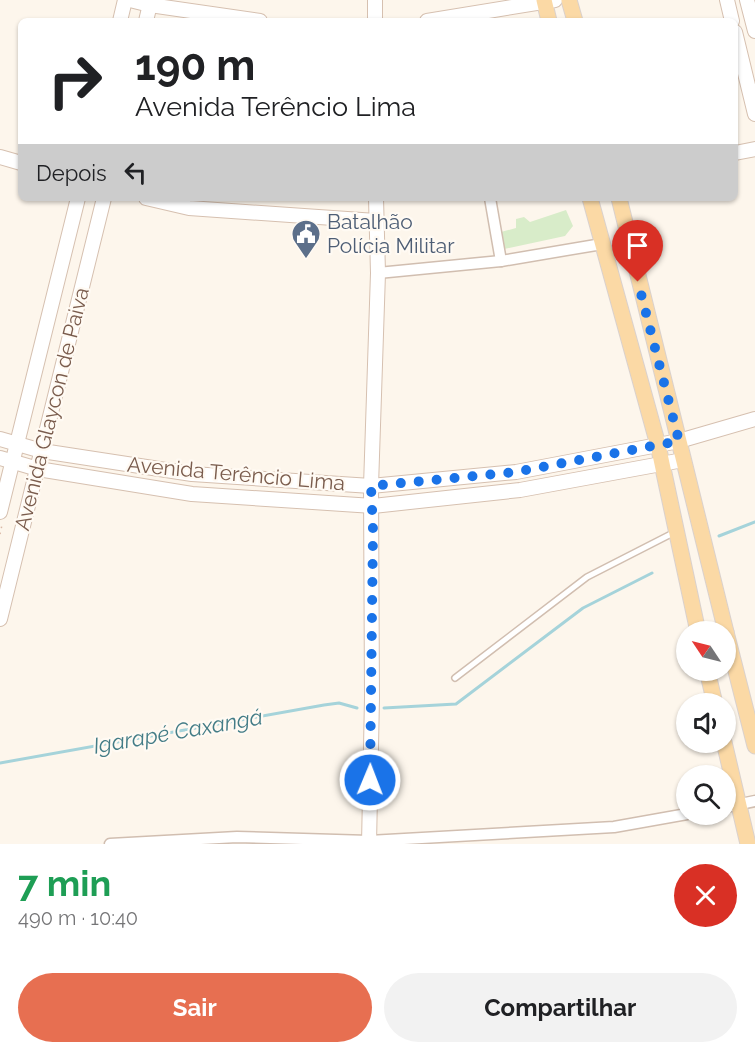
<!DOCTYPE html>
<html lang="pt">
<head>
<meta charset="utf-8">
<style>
	:root { --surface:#fff; --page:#f2f2f2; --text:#202124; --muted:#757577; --accent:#e76f51 }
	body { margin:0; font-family:Raleway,sans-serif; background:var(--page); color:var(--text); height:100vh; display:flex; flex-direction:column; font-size:22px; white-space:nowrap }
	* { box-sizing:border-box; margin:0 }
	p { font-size:20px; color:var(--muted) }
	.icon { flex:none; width:33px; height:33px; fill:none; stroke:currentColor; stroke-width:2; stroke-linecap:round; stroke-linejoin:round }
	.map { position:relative; height:844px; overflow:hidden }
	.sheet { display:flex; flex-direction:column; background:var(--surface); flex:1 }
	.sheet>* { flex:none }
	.banner { position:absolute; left:18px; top:18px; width:720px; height:183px; border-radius:9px; box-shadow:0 2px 4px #0004; background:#fff; color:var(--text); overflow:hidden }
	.needle { width:39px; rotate:305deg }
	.fabs { position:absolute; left:676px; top:621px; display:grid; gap:12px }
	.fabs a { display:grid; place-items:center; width:60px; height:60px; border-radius:50%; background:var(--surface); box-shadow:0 2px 4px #0004; font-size:30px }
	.pin { position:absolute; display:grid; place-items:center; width:51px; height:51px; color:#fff; margin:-62px -26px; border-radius:50% 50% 50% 0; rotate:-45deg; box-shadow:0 0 6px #0007 }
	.pin .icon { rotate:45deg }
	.me { position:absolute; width:66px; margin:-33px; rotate:1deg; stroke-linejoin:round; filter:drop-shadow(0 0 4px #0008) }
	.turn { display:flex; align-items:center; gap:21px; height:126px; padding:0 18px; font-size:27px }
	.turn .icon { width:78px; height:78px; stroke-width:2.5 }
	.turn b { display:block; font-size:42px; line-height:51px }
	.then { display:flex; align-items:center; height:57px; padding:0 18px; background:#0003; gap:12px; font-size:22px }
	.round { display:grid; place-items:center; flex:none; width:63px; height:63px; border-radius:32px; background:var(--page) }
	.overview { display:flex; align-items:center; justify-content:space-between; height:102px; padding:0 18px }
	h1 { font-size:36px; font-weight:700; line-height:45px; color:#1e9e55 }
	.button { display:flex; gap:12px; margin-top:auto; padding:12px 18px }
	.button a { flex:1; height:69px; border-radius:36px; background:var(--accent); color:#fff; font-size:24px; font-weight:700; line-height:69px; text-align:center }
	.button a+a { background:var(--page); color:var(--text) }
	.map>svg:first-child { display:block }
	.green { fill:#d8ecc9 }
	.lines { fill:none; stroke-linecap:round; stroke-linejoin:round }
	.stream { stroke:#a5d3da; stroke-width:3 }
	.lane-casing { stroke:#d1beb0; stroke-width:8 }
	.street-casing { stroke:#d1beb0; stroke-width:13 }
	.secondary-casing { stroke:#d6c0b0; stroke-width:16 }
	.primary-casing { stroke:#dad1cd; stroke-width:17 }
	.path { stroke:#d9b8a5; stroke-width:1.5; stroke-dasharray:1.5 4.5; stroke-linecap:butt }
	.lane { stroke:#fff; stroke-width:5 }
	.street { stroke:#fff; stroke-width:10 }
	.secondary { stroke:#fff; stroke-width:14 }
	.primary { stroke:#fbd9a5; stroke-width:15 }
	.route { stroke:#1a73e8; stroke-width:10; stroke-dasharray:0 18 }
	.labels { text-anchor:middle; stroke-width:4.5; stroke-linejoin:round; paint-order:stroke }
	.service-label { font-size:21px; fill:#4e5e75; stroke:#fffaf3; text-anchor:start }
	.street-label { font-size:21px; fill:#7a5c4d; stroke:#fffaf3 }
	.water-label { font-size:22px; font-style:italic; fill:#437c86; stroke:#fffaf3 }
</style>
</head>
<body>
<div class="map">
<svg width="755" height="844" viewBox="0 0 755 844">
	<rect width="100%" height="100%" fill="#fdf6ec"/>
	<polygon class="green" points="566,210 573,226 565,236 504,249 501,232 516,228 516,219 524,217 530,222"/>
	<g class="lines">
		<g class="stream">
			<polyline points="719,536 755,522"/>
			<polyline points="384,708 456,704 583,608 652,573"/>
			<polyline points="0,763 324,705 339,703 357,708"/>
		</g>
		<g class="lane-casing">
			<polyline id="lane" points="455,678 587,577 675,532"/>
		</g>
		<g class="street-casing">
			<g id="street">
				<polyline points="490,198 501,261"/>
				<polyline points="378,273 501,261 602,244"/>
				<polyline points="726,807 755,801"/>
				<polyline points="110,844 237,837 369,841 614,827 687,814"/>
			</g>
		</g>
		<g class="secondary-casing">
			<g id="secondary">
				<polyline points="130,0 150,5 260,21"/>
				<polyline points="727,0 732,21"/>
				<polyline points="747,0 755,31"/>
				<polyline points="120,21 125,0"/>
				<polyline points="146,21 151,0"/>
				<polyline points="375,21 375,0"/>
				<polyline points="427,21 555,0"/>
				<polyline points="735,32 755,114"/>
				<polyline points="735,153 755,149"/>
				<polyline points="0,157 21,163"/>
				<polyline points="146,198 189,208 376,221"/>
				<polyline points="0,439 42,451 192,474 371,486 516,472 679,441 755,419"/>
				<polyline points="0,458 38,469 192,494 373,506 520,490 683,460"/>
				<polyline points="0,512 78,198"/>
				<polyline points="0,619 104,198"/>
				<polyline points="369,844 372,698 371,486 378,273 376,198"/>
			</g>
		</g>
		<g class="primary-casing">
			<g id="primary">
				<polyline points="544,0 549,21"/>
				<polyline points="569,0 575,21"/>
				<polyline points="590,198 658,445 698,632"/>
				<polyline points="619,198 726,632"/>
				<polyline points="726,632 755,746"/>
				<polyline points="707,670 715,704"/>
				<polyline points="724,742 748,844"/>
			</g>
		</g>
		<polyline class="path" points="0,534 2,525"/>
		<use href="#lane" class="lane"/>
		<use href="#street" class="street"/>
		<use href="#secondary" class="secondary"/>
		<use href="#primary" class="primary"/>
	</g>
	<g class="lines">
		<polyline class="route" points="370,780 373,530 371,486 516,472 679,441 638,282"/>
	</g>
	<defs>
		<g id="civic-pin" transform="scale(1.5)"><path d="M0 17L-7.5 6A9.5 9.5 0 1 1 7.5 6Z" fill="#5c6f8a" stroke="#fffaf3"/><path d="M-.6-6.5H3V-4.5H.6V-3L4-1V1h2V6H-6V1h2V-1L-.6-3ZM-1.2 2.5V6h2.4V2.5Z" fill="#fff"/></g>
	</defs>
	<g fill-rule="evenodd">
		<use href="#civic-pin" x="306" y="234"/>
	</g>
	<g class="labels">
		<g class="service-label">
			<text x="327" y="229">Batalhão<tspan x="327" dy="24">Polícia Militar</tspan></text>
		</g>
		<g class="street-label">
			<text transform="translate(52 409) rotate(-76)" y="7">Avenida Glaycon de Paiva</text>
			<text transform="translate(236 474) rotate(5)" y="7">Avenida Terêncio Lima</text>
		</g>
		<g class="water-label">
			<text transform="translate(178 731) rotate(-10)" y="8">Igarapé Caxangá</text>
		</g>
	</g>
</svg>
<div class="fabs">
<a><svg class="needle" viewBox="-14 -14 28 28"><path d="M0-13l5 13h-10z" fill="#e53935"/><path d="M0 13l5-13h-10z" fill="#757577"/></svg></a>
<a><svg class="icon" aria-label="sound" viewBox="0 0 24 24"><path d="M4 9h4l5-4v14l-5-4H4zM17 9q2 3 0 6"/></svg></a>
<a><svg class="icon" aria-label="search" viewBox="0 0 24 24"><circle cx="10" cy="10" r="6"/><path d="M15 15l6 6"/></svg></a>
</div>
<div class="pin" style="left:638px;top:282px;background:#d93025"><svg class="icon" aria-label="arrive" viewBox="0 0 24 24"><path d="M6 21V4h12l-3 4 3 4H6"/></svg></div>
<svg class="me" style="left:370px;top:780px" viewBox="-20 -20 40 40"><circle r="17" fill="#1a73e8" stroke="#fff" stroke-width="3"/><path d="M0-11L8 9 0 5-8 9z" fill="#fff"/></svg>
<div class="banner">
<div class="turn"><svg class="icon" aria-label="right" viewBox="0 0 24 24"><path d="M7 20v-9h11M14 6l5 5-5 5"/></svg><div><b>190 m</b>Avenida Terêncio Lima</div></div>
<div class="then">Depois<svg class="icon" aria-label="left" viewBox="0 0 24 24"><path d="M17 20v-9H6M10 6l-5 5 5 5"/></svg></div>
</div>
</div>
<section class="sheet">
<div class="overview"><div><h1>7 min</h1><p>490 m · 10:40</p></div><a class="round" style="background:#d93025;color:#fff"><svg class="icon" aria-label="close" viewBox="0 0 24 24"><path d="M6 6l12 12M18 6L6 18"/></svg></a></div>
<div class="button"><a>Sair</a><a>Compartilhar</a></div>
</section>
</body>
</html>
